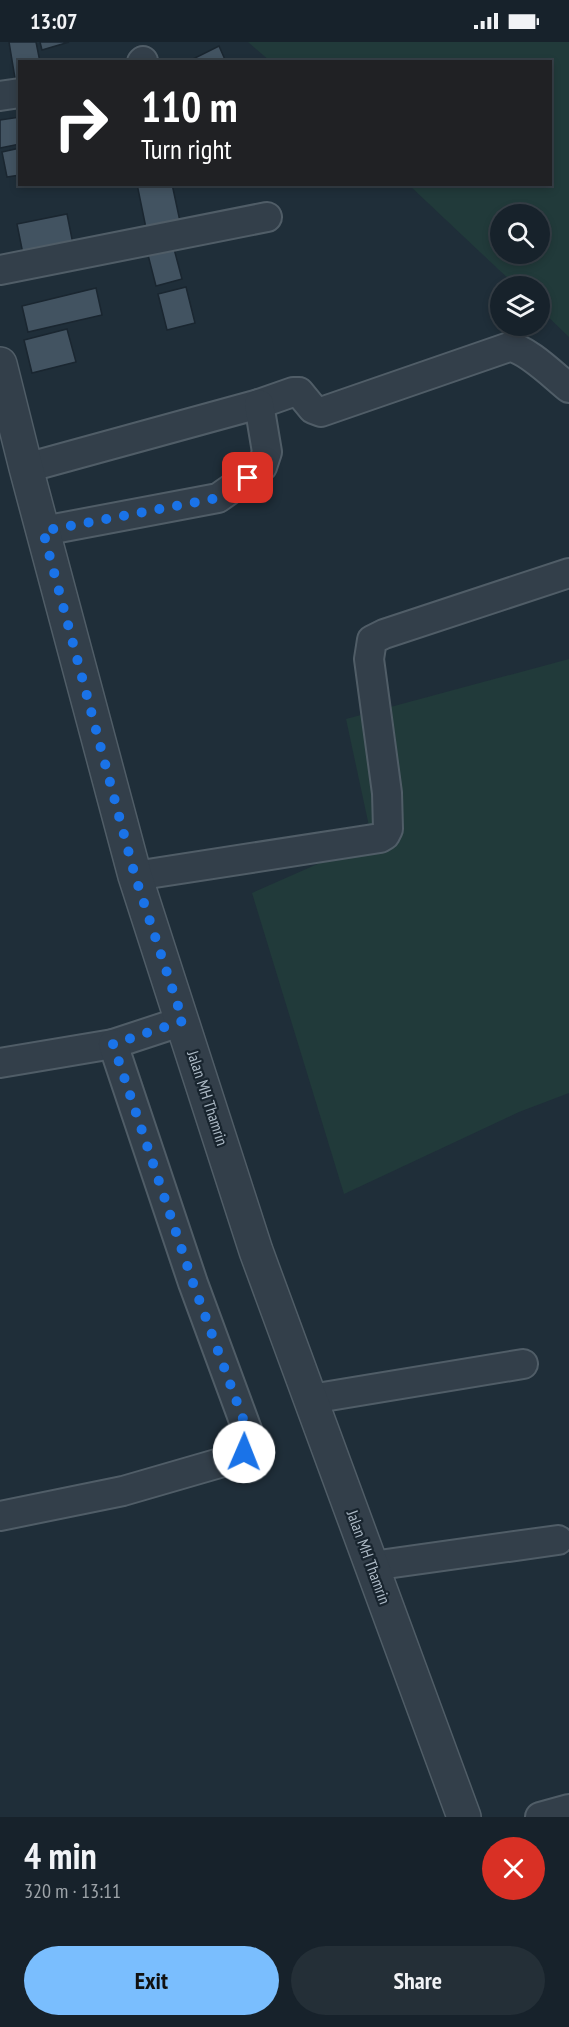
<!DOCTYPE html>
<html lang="en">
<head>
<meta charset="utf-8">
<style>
	:root { --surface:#17222b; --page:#242f37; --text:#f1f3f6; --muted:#9ea4a9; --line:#363f47; --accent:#7abefe }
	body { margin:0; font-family:"PT Sans Narrow",sans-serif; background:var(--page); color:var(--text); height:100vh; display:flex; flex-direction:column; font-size:22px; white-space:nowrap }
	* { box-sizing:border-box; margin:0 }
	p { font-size:20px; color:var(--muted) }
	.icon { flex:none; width:33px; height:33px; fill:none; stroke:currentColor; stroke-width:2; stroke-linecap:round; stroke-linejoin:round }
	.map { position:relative; height:1775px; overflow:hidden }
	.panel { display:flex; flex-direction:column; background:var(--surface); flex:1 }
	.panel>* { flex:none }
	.guide { position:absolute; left:18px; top:18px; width:534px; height:126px; border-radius:0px; box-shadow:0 3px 9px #0003,0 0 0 2px var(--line); background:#202124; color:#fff; overflow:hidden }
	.controls { position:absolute; left:490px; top:162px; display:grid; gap:12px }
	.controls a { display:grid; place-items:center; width:60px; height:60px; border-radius:50%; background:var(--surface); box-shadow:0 3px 9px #0003,0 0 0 2px var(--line); font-size:30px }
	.pin { position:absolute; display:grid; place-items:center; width:51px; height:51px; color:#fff; margin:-26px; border-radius:12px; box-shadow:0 3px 9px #0006 }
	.me { position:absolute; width:66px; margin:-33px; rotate:1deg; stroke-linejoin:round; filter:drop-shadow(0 0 4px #0008) }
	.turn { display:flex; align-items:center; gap:21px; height:126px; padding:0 24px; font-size:27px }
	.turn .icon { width:78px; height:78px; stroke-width:2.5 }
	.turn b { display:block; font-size:42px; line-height:51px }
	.round { display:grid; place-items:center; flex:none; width:63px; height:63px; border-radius:32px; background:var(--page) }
	.overview { display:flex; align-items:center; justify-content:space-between; height:102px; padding:0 24px }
	h1 { font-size:36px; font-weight:700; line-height:45px }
	.button { display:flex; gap:12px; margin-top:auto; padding:12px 24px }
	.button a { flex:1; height:69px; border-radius:36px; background:var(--accent); color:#111; font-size:24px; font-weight:700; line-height:69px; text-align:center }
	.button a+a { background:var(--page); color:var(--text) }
	.status { display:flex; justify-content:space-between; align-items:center; height:42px; padding:0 30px; background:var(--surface); direction:ltr }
	.status svg { height:16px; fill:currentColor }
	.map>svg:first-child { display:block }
	.green { fill:#213a3a; fill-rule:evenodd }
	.building { fill:#425361; stroke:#1a2630; stroke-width:1.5 }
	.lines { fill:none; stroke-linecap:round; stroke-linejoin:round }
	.minor-casing { stroke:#505d67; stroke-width:32 }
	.tertiary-casing { stroke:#505d67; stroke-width:36 }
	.minor { stroke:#333f4a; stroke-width:28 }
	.tertiary { stroke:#333f4a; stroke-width:33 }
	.route { stroke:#1a73e8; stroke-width:10; stroke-dasharray:0 18 }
	.labels { text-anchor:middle; stroke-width:4.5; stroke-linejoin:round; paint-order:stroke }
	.street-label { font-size:16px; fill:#adbac6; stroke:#18242e }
</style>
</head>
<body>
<div class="status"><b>13:07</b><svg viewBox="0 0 49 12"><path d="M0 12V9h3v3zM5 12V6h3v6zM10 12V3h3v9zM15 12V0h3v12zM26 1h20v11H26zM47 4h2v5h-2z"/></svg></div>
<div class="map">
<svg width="569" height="1775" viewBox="0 0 569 1775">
	<rect width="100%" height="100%" fill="#1f2e39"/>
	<g class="green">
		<path d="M 248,0 L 569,0 L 569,295 L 540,267 L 540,244 L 516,244 L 409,143 L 550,142 L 550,20 L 270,19 ZM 540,172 L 540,212 L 501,212 L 501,172 Z"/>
		<polygon points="569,617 569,1051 519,1070 344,1152 252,851 372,798 346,677"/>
	</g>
	<g class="building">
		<polygon points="9,0 36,0 40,20 20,20 20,42 16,42"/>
		<polygon points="40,0 69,0 42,8"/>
		<polygon points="219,4 226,20 187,20"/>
		<polygon points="20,75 20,102 0,106 0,78"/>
		<polygon points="20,106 20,133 7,135 2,110"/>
		<polygon points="137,142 172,142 181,184 147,191"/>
		<polygon points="67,172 73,202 23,212 17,182"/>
		<polygon points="173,203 182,237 156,244 147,209"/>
		<polygon points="186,245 195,281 167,288 158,252"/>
		<polygon points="96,246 102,273 28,290 22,264"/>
		<polygon points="67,287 76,320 32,331 24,298"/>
	</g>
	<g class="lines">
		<g class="minor-casing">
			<g id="minor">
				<polyline points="142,20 143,19"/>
				<polyline points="0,54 20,51"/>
				<polyline points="0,228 267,175"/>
				<path d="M 26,426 L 259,362 L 293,350 L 299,350 L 313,367 L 321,370 L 509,305 C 526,306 554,334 569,346"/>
				<polyline points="43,489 218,456 262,425 267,410 259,362"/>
				<polyline points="135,834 380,796 385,793 388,787 387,751 369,617 372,598 384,592 569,531"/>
				<polyline points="0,1021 113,1002 183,979"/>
				<polyline points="311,1357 523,1322"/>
				<path d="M 0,1474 L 123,1449 L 237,1416 C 246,1409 248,1404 249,1393 L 193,1241 L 113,1002"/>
				<polyline points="372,1524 558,1498"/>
				<polyline points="540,1775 569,1767"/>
			</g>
		</g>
		<g class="tertiary-casing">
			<polyline id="tertiary" points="0,322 26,426 135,834 256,1209 464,1775"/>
		</g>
		<use href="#minor" class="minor"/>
		<use href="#tertiary" class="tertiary"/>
	</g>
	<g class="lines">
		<polyline class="route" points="244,1410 248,1403 249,1393 193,1241 113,1002 183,979 135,834 43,489 218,456 248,436"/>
	</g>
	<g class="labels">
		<g class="street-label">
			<text transform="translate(208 1056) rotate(72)" y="6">Jalan MH Thamrin</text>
			<text transform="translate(369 1515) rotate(70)" y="6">Jalan MH Thamrin</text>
		</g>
	</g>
</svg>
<div class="controls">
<a><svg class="icon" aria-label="search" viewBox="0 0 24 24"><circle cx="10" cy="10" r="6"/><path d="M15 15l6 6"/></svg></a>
<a><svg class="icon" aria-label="layers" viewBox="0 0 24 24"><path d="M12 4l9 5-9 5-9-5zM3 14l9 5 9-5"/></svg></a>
</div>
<div class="pin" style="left:248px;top:436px;background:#d93025"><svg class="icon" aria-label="arrive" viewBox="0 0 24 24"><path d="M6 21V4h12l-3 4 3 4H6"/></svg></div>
<svg class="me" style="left:244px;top:1410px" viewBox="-20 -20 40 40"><circle r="19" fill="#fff"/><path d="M0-13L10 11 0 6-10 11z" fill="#1a73e8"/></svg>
<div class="guide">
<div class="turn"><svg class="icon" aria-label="right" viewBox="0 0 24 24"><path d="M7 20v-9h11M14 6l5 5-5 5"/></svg><div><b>110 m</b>Turn right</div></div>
</div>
</div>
<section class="panel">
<div class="overview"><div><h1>4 min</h1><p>320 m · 13:11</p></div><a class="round" style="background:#d93025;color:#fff"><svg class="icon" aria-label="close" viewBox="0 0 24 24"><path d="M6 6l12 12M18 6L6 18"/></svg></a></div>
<div class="button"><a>Exit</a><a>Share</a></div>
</section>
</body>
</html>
